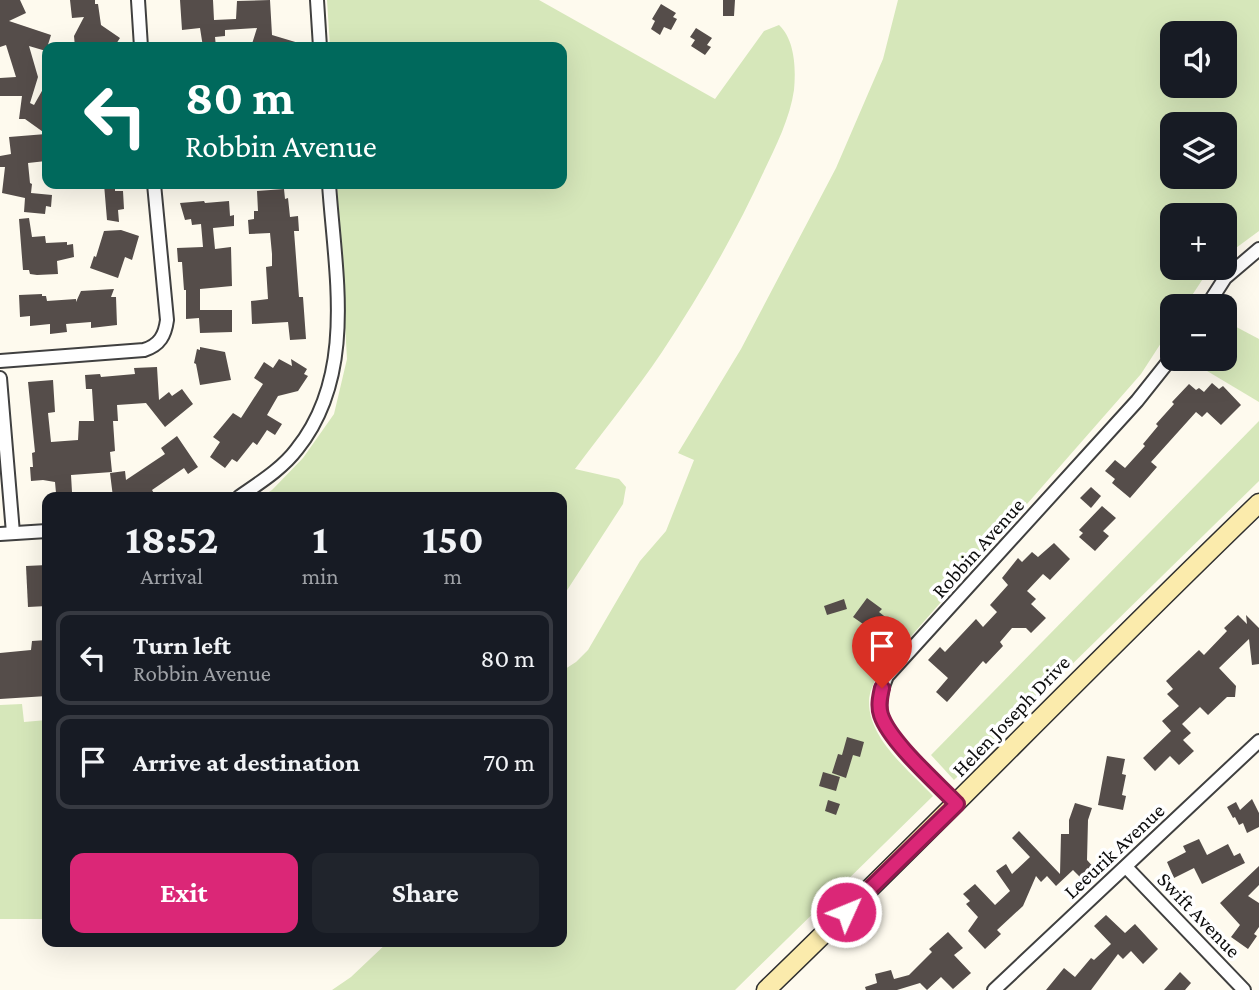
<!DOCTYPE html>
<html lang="en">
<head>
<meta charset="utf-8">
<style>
	:root { --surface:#171b24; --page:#20242c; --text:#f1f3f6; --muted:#9ea1a6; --line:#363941; --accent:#db2777 }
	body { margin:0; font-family:"Crimson Pro",serif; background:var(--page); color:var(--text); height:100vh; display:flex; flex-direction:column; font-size:26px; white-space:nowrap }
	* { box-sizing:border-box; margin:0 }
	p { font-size:23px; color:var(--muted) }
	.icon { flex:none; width:38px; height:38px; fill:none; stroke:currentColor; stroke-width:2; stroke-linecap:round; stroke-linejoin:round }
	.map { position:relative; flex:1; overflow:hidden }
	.side { position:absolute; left:42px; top:492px; width:525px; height:455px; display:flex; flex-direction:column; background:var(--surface); border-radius:14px; box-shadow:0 7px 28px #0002 }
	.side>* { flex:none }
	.banner { position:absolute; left:42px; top:42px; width:525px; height:147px; border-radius:14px; box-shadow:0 7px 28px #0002; background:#00695c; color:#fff; overflow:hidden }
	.fabs { position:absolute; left:1160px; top:21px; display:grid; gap:14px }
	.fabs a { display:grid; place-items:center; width:77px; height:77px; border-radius:14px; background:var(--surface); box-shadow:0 7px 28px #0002; font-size:35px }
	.pin { position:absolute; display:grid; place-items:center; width:60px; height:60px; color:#fff; margin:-72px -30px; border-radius:50% 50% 50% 0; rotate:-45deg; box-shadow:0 0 7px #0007 }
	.pin .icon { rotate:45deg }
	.me { position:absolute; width:77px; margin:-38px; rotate:46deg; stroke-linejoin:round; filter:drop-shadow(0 0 5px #0008) }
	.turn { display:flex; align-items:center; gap:24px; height:147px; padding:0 28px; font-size:32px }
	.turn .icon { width:91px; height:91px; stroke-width:2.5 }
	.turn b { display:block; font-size:49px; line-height:60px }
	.eta { display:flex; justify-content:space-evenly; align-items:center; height:119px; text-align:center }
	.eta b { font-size:42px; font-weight:700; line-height:49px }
	.action { display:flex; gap:14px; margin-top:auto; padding:14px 28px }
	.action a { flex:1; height:80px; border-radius:14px; background:var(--accent); color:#fff; font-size:28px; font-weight:700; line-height:80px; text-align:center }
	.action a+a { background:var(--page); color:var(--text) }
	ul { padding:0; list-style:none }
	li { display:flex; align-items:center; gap:21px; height:94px; margin:0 14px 10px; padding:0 14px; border:4px solid var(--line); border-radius:14px }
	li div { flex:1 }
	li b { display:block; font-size:26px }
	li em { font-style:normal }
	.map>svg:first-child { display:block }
	.green { fill:#d6e7ba; fill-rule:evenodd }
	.building { fill:#554d4a }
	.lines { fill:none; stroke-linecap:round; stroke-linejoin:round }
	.street-casing { stroke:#404040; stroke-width:16 }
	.secondary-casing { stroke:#2f2f2f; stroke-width:21 }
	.street { stroke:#fff; stroke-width:12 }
	.secondary { stroke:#fbebac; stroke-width:18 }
	.route-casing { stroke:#8e194d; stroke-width:18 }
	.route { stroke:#db2777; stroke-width:12 }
	.labels { text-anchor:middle; stroke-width:7; stroke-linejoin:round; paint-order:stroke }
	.street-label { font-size:21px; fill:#0d0d0d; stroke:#fff }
</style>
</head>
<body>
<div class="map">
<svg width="1259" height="990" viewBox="0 0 1259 990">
	<rect width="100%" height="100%" fill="#fefaee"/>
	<g class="green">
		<path d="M 327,0 L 539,0 L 715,99 L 764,31 L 779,25 C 795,40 796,69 794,90 C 790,118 776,146 764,171 C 735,234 700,295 662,352 C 635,392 604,430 575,469 L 619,479 L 626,487 L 623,504 L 562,598 L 562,497 L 261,497 L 272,490 L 303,458 L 334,414 L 347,359 L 337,184 L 562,184 L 562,47 L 330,47 Z"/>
		<path d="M 898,0 L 1259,0 L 1259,231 L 1225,256 L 1225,215 L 1172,215 L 1172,268 L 1210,268 L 1185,306 L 1172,306 L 1172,326 L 1141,374 L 877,675 C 874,683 869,693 869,701 C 868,739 910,771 933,796 L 735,990 L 332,990 L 351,977 L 388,942 L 562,942 L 562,671 L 576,662 L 588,650 L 640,561 L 666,531 L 694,460 L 678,453 L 741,349 L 836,168 L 883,59 ZM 1172,33 L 1225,33 L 1225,86 L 1172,86 ZM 1172,124 L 1225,124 L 1225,177 L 1172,177 Z"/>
		<polygon points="1225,321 1259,339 1259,402 1187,359 1225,359"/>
		<polygon points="1259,421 1259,481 954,780 931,755"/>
		<polygon points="22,704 24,722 47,720 47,919 0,919 0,705"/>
	</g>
	<g class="building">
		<polygon points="0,0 20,0 26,13 9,21 51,35 46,51 29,46 38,77 30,103 34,105 47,82 46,161 28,163 30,183 32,184 31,193 52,195 51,207 46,206 45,214 24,212 25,198 2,193 5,167 0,167 0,156 11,154 9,137 46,134 25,119 19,119 22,96 0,96 0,78 16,77 6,45 0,47"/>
		<polygon points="70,0 95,0 95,4 98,4 101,25 120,38 114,47 75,47 74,36 84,17 72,18"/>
		<polygon points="180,0 213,0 214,20 236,19 237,1 270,0 272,35 302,44 302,47 251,47 257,28 225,30 225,36 215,37 216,47 203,47 200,28 182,30"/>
		<polygon points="723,0 735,0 734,16 723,16"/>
		<polygon points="661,4 676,13 673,17 677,19 671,30 664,27 660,35 651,29 655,21 652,19"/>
		<polygon points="696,28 712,38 707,45 711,47 705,55 691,46 695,40 690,37"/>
		<polygon points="104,184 115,184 115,191 123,191 124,209 118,210 119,222 107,220"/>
		<polygon points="284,189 285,199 288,198 290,217 298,216 299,231 294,231 299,297 303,297 306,339 290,340 288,322 252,324 251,301 268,299 266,267 272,266 272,254 270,233 249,234 248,220 254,219 254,211 258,211 257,191"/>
		<polygon points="204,201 205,203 229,201 230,216 234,215 234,226 213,228 215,249 231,247 232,286 200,289 200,310 232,310 232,332 200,333 199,318 186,319 186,290 184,290 182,262 178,262 177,248 203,247 201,224 192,225 191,219 185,220 180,203"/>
		<polygon points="29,218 32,237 45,236 46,243 67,242 67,245 73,244 74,257 57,261 58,274 37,275 30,274 29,270 23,270 19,219"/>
		<polygon points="121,230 139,236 132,260 125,257 118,278 90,268 94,256 96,257 104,231"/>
		<polygon points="114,289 111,297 116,297 117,325 91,328 91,322 66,324 67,332 50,334 50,324 30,326 30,316 20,317 19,295 42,294 42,296 46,296 47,301 76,299 76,302 81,291"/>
		<polygon points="200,347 225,352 231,380 200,385 196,364 194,363 197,349 200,350"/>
		<polygon points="279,359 292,366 291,359 307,369 304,374 308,376 298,391 278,396 267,415 282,424 275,435 267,430 257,445 253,442 237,462 232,459 225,468 210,457 220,442 213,437 233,413 241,418 263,384 254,378 264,362 273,368"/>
		<polygon points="157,367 159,400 169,392 172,396 182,389 193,404 165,427 146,403 117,405 118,421 113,421 115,451 110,452 112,472 71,475 72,492 56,493 55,482 43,480 31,481 30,467 33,467 32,453 35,452 28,382 53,380 55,412 48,413 51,442 78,440 79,421 94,421 92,389 86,389 85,375 100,374 101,377 135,374 134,368"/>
		<polygon points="1212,383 1219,389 1223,386 1241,405 1221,425 1207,412 1202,417 1196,412 1151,462 1157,467 1130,498 1112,483 1115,479 1105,471 1115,460 1125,468 1145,446 1143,444 1158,426 1156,424 1174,404 1172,402 1189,384 1196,390 1199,388 1204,392"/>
		<polygon points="177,436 198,467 188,474 184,468 152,490 155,495 113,497 110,473 125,471 126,480 165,454 161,448"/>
		<polygon points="1091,487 1101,496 1091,508 1080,498"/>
		<polygon points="1102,506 1116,518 1103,531 1109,536 1095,551 1079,537 1083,533 1079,530"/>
		<polygon points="1054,543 1070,559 1050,580 1043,574 1027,591 1036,599 1031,604 1046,618 1031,633 1026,628 1012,628 1000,642 1003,646 986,664 983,661 947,702 936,692 948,678 928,660 940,647 945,652 976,619 983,627 997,612 990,605 1008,585 1002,578 1018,558 1022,562 1032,552 1038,557"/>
		<polygon points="47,565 47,606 28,607 26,566"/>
		<polygon points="867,598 882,609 879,612 893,623 878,644 880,645 869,664 858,655 865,646 863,644 873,631 853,617"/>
		<polygon points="844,599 847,609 827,615 824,606"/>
		<polygon points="1238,615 1247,624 1246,615 1259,628 1259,664 1252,665 1249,639 1219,668 1236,686 1235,697 1227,697 1208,715 1200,707 1182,724 1191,733 1183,740 1194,751 1179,765 1170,756 1155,771 1143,758 1171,731 1162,721 1179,706 1167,694 1173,689 1166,681 1199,650 1204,655 1227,631 1224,628"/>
		<polygon points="47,640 47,696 0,699 0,653 31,650 32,641"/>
		<polygon points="847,737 864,742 860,757 853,755 846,778 832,773 838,754 842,755"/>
		<polygon points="1107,756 1125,759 1122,774 1126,775 1122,795 1126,796 1123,810 1098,805"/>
		<polygon points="823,772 840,777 836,791 819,786"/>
		<polygon points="1252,799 1259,813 1259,827 1247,833 1243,823 1239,825 1235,817 1233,818 1227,807 1236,802 1240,810"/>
		<polygon points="828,800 840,804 836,815 825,811"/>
		<polygon points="1075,803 1092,808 1088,820 1087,860 1098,872 1086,883 1073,870 1056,886 1047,876 1041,882 1036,876 1023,906 997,930 1001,934 985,949 968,931 978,917 966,904 970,901 963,894 975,884 995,905 1010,891 996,871 1006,864 1012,874 1030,857 1012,838 1019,831 1060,874 1061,834 1069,834 1069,820"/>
		<polygon points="1199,839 1207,855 1228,844 1234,856 1240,853 1245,863 1202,884 1194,868 1174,878 1167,862 1186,852 1183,846"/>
		<polygon points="1259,866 1259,885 1248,896 1259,903 1259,927 1254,934 1257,936 1248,949 1231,937 1240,925 1220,903"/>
		<polygon points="1106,915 1125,933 1135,924 1158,949 1143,964 1131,951 1123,959 1118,954 1091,990 1046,990 1064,968 1075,977 1091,958 1094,960 1111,944 1094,926"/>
		<polygon points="948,932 963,948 954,955 971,973 953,989 941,977 927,990 920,983 897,990 866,990 865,987 877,983 875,974 891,970 894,979 909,975 932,952 929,949"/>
		<polygon points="1180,972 1191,983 1185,990 1164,990"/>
	</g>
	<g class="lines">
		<g class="street-casing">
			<g id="street">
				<polyline points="138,0 141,47"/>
				<polyline points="317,0 320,47"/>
				<polyline points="1207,306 1225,278 1259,249"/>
				<path d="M 0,361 L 144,350 C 160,345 165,335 167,320 L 154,184"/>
				<polyline points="0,378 13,533"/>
				<path d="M 239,497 C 259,483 282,469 297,449 C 357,374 335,273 329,184"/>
				<polyline points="0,534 47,531"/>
				<path d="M 957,804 C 938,784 886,738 881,713 C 878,700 882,688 887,676 L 1137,401 L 1172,357"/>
				<polyline points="1126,867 1244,990"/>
				<polyline points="994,990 1259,741"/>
			</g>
		</g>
		<g class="secondary-casing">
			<path id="secondary" d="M 766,990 C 932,830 1093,663 1259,503"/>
		</g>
		<use href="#street" class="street"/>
		<use href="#secondary" class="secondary"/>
	</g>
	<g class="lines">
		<g class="route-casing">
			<path id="route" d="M 846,912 L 957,804 C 937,783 890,742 881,715 C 878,706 880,697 882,688"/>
		</g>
		<use href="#route" class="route"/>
	</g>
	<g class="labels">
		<g class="street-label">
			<text transform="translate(978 548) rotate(-48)" y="7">Robbin Avenue</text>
			<text transform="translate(1011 716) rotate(-46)" y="7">Helen Joseph Drive</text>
			<text transform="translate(1114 851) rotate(-43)" y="7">Leeurik Avenue</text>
			<text transform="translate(1199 915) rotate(46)" y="7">Swift Avenue</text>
		</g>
	</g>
</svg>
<div class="fabs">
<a><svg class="icon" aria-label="sound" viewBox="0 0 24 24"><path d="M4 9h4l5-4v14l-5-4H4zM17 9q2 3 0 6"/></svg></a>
<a><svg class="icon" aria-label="layers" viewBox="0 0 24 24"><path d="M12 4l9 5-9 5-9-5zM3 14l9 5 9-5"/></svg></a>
<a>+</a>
<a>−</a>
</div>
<div class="pin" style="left:882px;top:688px;background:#d93025"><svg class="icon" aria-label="arrive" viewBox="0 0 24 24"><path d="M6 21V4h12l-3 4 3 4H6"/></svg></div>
<svg class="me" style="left:846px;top:912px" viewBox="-20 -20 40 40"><circle r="17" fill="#db2777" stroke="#fff" stroke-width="3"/><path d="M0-11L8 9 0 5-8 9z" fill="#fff"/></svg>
<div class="banner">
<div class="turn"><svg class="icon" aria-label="left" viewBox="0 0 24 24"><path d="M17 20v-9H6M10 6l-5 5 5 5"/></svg><div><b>80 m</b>Robbin Avenue</div></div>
</div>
<section class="side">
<div class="eta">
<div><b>18:52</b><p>Arrival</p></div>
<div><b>1</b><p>min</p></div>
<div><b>150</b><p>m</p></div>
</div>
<ul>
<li><svg class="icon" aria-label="left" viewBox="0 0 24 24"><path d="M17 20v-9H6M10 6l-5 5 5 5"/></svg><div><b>Turn left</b><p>Robbin Avenue</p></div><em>80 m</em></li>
<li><svg class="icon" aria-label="arrive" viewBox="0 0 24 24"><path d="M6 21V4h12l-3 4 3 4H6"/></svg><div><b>Arrive at destination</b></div><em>70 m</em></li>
</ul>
<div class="action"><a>Exit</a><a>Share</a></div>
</section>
</div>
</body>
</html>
